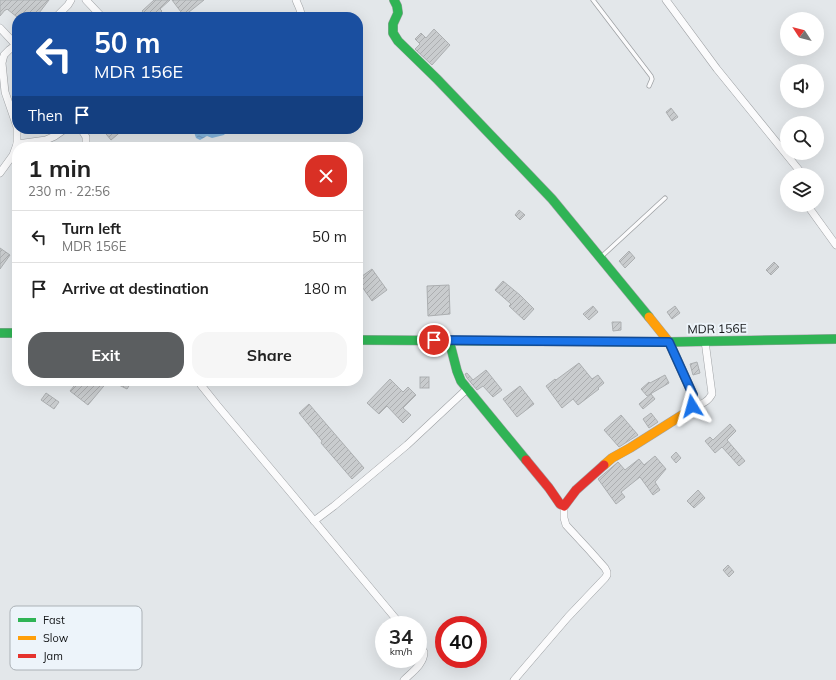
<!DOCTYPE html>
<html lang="en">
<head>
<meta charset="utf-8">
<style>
	:root { --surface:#fff; --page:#f6f6f6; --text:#222; --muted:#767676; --line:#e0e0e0; --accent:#5b5e60 }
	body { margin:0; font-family:Mulish,sans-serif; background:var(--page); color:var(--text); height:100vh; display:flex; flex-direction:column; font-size:15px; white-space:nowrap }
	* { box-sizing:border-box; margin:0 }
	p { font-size:13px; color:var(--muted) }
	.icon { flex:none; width:22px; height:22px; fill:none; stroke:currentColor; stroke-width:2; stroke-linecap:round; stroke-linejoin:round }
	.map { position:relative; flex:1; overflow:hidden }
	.details { position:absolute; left:12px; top:142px; width:351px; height:244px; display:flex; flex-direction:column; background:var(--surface); border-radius:16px; box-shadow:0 4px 16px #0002 }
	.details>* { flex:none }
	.top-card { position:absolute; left:12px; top:12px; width:351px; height:122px; border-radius:16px; box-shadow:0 4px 16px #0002; background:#1a4fa0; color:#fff; overflow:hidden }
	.needle { width:26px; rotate:306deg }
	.tools { position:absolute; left:780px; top:12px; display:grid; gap:8px }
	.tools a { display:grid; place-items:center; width:44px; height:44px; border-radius:50%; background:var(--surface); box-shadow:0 4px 16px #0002; font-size:20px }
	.speed { position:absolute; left:375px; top:616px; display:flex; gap:8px; font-size:20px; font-weight:700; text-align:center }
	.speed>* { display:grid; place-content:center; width:52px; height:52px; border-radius:50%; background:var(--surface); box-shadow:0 4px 16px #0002; line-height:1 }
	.speed small { font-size:10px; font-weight:400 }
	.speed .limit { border:6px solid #d22; background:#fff; color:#111 }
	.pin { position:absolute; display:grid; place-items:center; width:34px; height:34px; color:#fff; margin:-17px; border:2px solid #fff; border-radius:50%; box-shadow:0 1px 4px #0007 }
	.me { position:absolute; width:44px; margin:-22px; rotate:352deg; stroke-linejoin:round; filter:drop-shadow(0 0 3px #0008) }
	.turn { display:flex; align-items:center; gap:14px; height:84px; padding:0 16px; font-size:18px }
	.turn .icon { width:52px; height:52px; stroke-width:2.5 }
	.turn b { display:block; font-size:28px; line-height:34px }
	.then { display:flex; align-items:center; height:38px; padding:0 16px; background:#0003; gap:8px; font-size:15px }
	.round { display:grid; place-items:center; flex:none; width:42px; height:42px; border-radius:16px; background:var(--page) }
	.headline { display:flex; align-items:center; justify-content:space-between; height:68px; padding:0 16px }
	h1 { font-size:24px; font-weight:700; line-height:30px }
	.action { display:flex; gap:8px; margin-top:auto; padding:8px 16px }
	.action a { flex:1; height:46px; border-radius:16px; background:var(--accent); color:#fff; font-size:16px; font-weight:700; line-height:46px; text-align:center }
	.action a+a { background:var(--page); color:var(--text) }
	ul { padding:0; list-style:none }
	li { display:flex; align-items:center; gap:12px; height:52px; padding:0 16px; border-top:1px solid var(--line) }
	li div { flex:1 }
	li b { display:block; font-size:15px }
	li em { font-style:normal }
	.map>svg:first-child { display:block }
	.water { fill:url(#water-ripples) }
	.building { fill:url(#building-hatch); stroke:#acafb1 }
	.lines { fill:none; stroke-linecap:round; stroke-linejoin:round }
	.lane-casing { stroke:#9fa2a5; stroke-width:5 }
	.street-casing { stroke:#9fa2a5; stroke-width:8 }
	.fast-casing { stroke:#9fa2a5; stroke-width:10 }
	.slow-casing { stroke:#9fa2a5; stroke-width:10 }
	.jam-casing { stroke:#9fa2a5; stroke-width:10 }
	.lane { stroke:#fbfbfc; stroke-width:3.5 }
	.street { stroke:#fbfbfc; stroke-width:7 }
	.fast { stroke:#30b455; stroke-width:9 }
	.slow { stroke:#ff9f0a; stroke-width:9 }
	.jam { stroke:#e5322d; stroke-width:9 }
	.route-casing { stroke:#114b97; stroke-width:10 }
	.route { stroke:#1a73e8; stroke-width:7 }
	.labels { text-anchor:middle; stroke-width:4; stroke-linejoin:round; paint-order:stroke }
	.street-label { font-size:12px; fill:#121416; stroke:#edf4fa }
	.key { fill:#edf4fa; stroke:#abb1b6; stroke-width:1 }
	.key-label { font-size:11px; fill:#121416 }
</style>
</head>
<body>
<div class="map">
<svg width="836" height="680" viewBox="0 0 836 680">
	<defs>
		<pattern id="water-ripples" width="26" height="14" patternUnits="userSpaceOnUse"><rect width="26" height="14" fill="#84b5de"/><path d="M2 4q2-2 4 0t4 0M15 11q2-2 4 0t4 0" fill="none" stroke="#719bbe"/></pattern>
		<pattern id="building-hatch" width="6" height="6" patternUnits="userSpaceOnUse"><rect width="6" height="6" fill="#c9ccce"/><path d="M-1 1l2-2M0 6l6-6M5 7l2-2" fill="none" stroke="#acaeb0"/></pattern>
	</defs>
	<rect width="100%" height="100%" fill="#e3e7ea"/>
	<path class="water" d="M 193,129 L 226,129 C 226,131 226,133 224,135 L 212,138 L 207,136 L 200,140 L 196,138 Z"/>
	<g class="building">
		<polygon points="0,0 49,0 36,17 17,17 7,9 6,10 5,10 0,16"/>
		<polygon points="154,0 170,0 160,9 162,11 156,17 147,17 142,11"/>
		<polygon points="172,0 204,0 184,16"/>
		<polygon points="434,29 450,45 432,65 415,49 420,44 415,39 421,33 426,38"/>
		<polygon points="671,108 678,117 672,121 666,112"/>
		<polygon points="102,129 124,129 111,140"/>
		<polygon points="519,210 525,215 520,220 515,215"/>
		<polygon points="0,248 10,255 0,269"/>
		<polygon points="629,251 635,258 625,268 619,261"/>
		<polygon points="774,262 779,267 771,275 766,270"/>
		<polygon points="372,269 387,290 372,301 358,281 358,279"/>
		<polygon points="503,281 520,295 534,309 524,320 509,306 511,304 495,290"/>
		<polygon points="449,285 450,314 428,316 427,286"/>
		<polygon points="593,306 598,312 589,320 583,314"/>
		<polygon points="675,306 680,313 672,319 667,312"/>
		<polygon points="612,322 621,322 621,330 613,331"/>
		<polygon points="697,362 700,373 693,375 690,364"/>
		<polygon points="579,363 592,379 598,375 604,383 598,388 599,389 578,405 573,399 562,408 546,386 555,379 556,380"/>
		<polygon points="486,370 502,390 493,397 483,386 477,390 467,378 465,374 467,373 473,380"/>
		<polygon points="665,375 669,383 647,396 641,389 649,382 650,383"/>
		<rect x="420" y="377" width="9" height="11"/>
		<polygon points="390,379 403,392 408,387 416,395 403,408 411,415 403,423 387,406 379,414 367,403"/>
		<polygon points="78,381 108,381 88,405 70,391"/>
		<polygon points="111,381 132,381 127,389"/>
		<polygon points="520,386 534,404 517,417 503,399"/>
		<polygon points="46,393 59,402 54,409 41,400"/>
		<polygon points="651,394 655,399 643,409 639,404"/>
		<polygon points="309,404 364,468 352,479 321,443 322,441 299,413"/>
		<polygon points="651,413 658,422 649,428 643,419"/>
		<polygon points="621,415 638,435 619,447 604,430"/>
		<polygon points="730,424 736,431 727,440 745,461 739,466 722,447 715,453 705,441 710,437 713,440"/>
		<polygon points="676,452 681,458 676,463 671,457"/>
		<polygon points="655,456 666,469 655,482 660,490 653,495 640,477 621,492 625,497 616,504 598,479 618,462 625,470 639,459 644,465"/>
		<polygon points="698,490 705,498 694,508 687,501"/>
		<polygon points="728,565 734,572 729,577 723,570"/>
	</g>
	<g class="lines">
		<g class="lane-casing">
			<g id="lane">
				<polyline points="593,0 651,76 652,79 649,86"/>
				<polyline points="601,257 665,198"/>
			</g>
		</g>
		<g class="street-casing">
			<g id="street">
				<polyline points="86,0 102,17"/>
				<path d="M 296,0 C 298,6 302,11 301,17"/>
				<polyline points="666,0 717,69 803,175"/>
				<polyline points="56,17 68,5 71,0"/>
				<polyline points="0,28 16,45"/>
				<polyline points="81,129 86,137 86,147"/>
				<polyline points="17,144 46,140 55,136 65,129"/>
				<polyline points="0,173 13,155 17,144 17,127 5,92 2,63 4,55 9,50 17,44"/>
				<polyline points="809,205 810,209 836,245"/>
				<polyline points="200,381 201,385 217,405 291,493 401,625"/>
				<path d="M 692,406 C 702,405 708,402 712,394 L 705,341"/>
				<polyline points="314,521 334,506 407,445 468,388"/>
				<path d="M 404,680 C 412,672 424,664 424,652 L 418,645"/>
				<polyline points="514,680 568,617 605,578 607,575 607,572 605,568 590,551 566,525 564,518 564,506"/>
			</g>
		</g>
		<g class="fast-casing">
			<g id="fast">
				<polyline points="394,0 397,6 398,13 393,24 393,33 398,41 437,79 552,199 649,317"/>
				<polyline points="0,333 17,333"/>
				<polyline points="358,340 669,342 836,339"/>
				<polyline points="449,340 457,371 461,381 526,460"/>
			</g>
		</g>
		<g class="slow-casing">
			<polyline id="slow" points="604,465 612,458 630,448 687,412 692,406 693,395 669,342 649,317"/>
		</g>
		<g class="jam-casing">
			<polyline id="jam" points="526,460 549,488 560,504 564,506 576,490 604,465"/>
		</g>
		<use href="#lane" class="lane"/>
		<use href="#street" class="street"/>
		<use href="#fast" class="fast"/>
		<use href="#slow" class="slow"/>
		<use href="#jam" class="jam"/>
	</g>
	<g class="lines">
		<g class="route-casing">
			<polyline id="route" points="434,340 669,342 693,395 692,406"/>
		</g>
		<use href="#route" class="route"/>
	</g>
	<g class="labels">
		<g class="street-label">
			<text transform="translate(717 329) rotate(-1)" y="4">MDR 156E</text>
		</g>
	</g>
	<rect x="10" y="606" width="132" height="64" rx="6" class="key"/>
	<rect x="18" y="618" width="18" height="4" fill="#30b455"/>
	<rect x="18" y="636" width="18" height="4" fill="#ff9f0a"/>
	<rect x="18" y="654" width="18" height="4" fill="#e5322d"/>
	<g class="key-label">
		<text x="43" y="624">Fast</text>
		<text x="43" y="642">Slow</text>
		<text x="43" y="660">Jam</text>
	</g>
</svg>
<div class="tools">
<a><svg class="needle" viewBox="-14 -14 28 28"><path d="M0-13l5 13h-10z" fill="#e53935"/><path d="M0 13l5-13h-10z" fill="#767676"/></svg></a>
<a><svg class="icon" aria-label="sound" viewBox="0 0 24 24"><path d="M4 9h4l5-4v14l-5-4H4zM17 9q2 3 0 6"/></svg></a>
<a><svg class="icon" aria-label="search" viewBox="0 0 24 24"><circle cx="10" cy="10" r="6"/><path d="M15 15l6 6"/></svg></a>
<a><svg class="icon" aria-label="layers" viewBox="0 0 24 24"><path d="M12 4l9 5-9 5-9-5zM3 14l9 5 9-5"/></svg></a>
</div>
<div class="speed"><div>34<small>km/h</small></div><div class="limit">40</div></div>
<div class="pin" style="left:434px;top:340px;background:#d93025"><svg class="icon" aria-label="arrive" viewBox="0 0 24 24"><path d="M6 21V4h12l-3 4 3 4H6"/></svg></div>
<svg class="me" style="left:692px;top:406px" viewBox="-20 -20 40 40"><path d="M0-17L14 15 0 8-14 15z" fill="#1a73e8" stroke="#fff" stroke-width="4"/></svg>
<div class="top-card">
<div class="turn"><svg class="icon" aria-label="left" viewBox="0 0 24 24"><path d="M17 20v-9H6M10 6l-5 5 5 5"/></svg><div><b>50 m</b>MDR 156E</div></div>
<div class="then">Then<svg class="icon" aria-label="arrive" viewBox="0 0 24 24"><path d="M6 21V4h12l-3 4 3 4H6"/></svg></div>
</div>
<section class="details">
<div class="headline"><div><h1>1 min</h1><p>230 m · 22:56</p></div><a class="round" style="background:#d93025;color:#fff"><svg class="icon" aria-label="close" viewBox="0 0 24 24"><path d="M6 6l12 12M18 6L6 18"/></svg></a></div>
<ul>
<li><svg class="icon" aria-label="left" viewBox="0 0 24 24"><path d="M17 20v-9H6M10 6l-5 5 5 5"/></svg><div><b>Turn left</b><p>MDR 156E</p></div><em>50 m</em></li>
<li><svg class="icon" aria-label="arrive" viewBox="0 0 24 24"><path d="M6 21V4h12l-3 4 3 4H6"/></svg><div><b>Arrive at destination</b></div><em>180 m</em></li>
</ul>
<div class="action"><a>Exit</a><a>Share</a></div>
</section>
</div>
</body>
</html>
